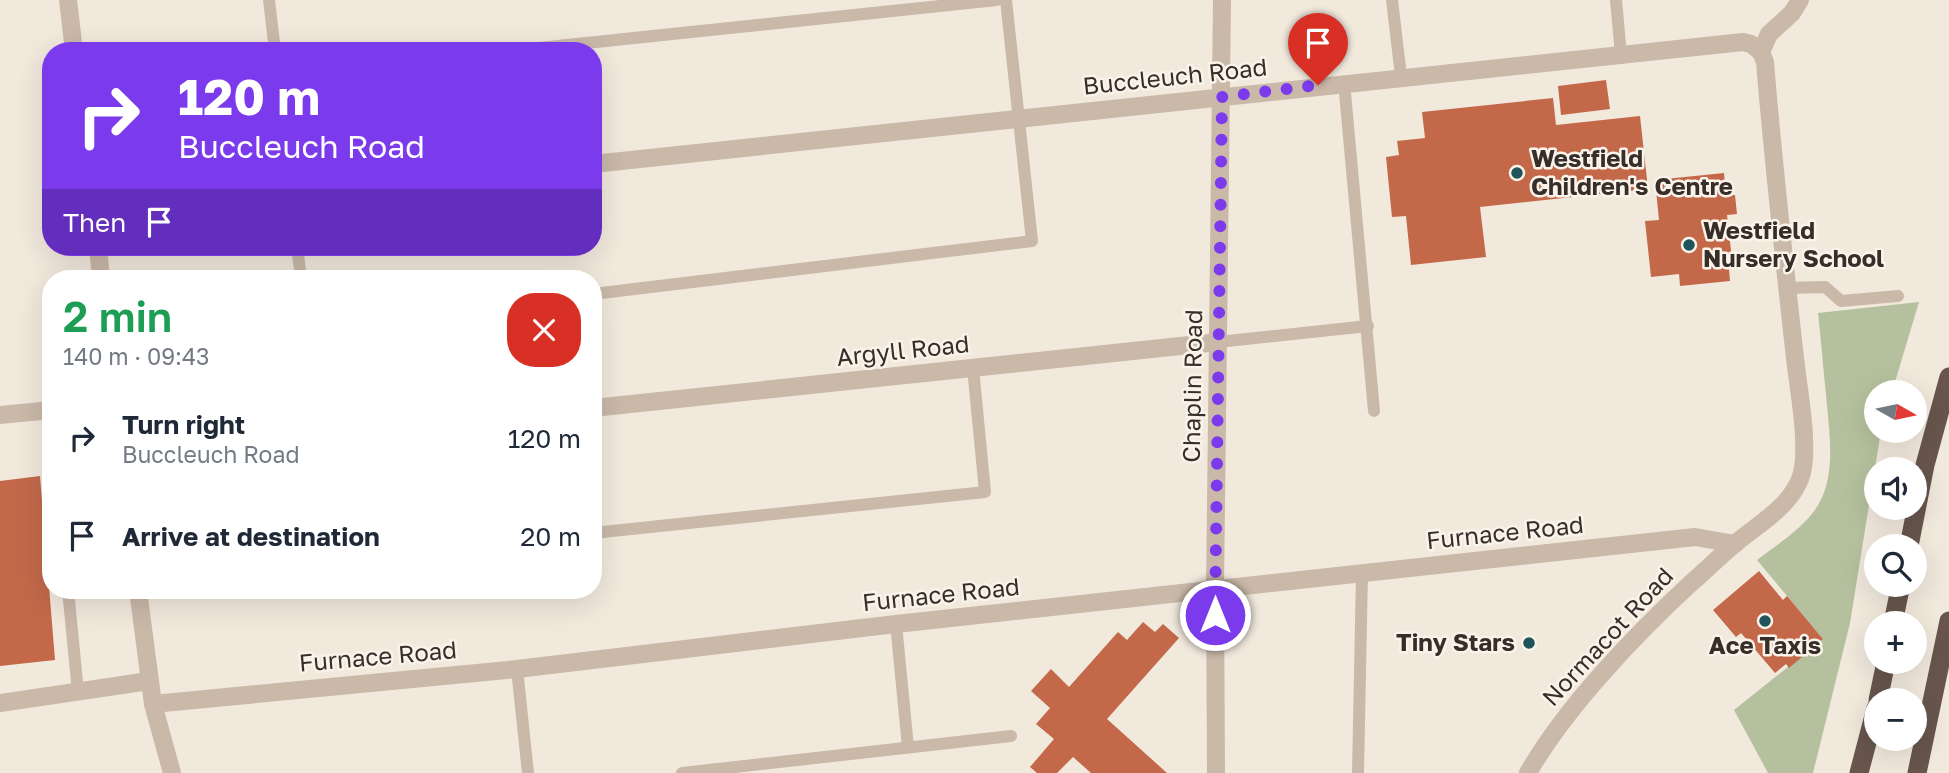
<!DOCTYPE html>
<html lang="en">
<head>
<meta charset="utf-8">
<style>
	:root { --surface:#fff; --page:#f2f2f3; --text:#1f2937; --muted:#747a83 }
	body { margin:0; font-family:"Golos Text",sans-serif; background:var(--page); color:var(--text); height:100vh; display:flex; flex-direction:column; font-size:26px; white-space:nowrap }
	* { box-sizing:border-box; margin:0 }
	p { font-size:23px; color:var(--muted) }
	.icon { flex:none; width:38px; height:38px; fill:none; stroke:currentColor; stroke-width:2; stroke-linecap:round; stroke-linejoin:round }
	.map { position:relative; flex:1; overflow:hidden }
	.details { position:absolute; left:42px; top:270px; width:560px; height:329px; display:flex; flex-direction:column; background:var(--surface); border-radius:28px; box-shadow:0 7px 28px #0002 }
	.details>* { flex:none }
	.banner { position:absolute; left:42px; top:42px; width:560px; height:214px; border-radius:28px; box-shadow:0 7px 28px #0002; background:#7c3aed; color:#fff; overflow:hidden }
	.needle { width:46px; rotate:99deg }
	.fabs { position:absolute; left:1864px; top:380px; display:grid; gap:14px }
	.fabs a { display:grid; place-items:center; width:63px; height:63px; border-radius:50%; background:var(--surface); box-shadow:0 7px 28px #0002; font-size:35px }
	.pin { position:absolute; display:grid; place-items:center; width:60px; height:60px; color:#fff; margin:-72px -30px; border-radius:50% 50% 50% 0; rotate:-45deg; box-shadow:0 0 7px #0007 }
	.pin .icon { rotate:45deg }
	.me { position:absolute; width:77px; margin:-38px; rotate:0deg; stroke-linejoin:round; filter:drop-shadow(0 0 5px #0008) }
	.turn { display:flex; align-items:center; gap:24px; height:147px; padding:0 21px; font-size:32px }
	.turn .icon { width:91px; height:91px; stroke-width:2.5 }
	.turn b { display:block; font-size:49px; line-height:60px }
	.then { display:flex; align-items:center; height:66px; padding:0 21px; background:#0003; gap:14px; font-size:26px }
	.round { display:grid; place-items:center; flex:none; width:74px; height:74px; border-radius:28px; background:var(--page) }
	.head { display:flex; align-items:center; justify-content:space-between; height:119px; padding:0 21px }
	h1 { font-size:42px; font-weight:600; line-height:52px; color:#1e9e55 }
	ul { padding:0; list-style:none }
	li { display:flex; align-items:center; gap:21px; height:98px; padding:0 21px }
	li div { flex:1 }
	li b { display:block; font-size:26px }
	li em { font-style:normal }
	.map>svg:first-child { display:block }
	.green { fill:#b5c19e }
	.building { fill:#c3694a }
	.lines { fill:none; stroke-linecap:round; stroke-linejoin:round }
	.service { stroke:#cab9a9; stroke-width:12 }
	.minor { stroke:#cab9a9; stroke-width:18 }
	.tertiary { stroke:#cab9a9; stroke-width:18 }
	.trunk { stroke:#68564d; stroke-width:19 }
	.route { stroke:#7c3aed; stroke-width:12; stroke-dasharray:0 21.6 }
	.poi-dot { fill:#1f5458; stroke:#f9f3ea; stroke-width:2.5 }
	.labels { text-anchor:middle; stroke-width:5; stroke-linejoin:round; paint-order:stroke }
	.street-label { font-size:24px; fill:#372e29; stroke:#f9f3ea }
	.poi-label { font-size:24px; font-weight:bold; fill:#372e29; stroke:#f9f3ea; text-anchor:start }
</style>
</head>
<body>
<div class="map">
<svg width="1949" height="773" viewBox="0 0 1949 773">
	<rect width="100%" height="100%" fill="#f2e9dd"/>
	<path class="green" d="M 1919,302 L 1892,392 L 1876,392 L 1876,430 L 1881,431 L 1850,623 L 1813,773 L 1768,773 L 1734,710 L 1823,639 L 1757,560 C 1775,546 1796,533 1811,515 C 1839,482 1829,434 1826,394 C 1823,367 1821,340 1818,313 Z"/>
	<g class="building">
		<polygon points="1606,80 1610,109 1561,115 1558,86"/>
		<polygon points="1553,98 1556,125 1640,116 1648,189 1480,207 1486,257 1411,265 1406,216 1392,217 1386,157 1399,155 1397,141 1425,138 1422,112"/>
		<polygon points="1724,173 1726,196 1735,195 1737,214 1727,215 1733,268 1729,269 1730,281 1680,286 1679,274 1651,277 1645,221 1659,220 1655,180"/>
		<polygon points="40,476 55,660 0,666 0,481"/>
		<polygon points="1759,571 1783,600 1787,596 1823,639 1789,668 1786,664 1775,673 1741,633 1736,637 1713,610"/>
		<polygon points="1143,622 1155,632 1163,624 1179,638 1107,719 1167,773 1091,773 1073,757 1057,773 1037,773 1030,767 1054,739 1036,724 1050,708 1031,691 1051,669 1069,687 1118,632 1127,640"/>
	</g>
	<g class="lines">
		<g class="service">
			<polyline points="269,0 275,51"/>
			<polyline points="1392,0 1401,76"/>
			<polyline points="1616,0 1621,55"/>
			<polyline points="510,51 997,0"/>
			<polyline points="1344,82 1374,411"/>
			<polyline points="297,247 301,278"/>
			<polyline points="1787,288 1825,287 1841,301 1898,296"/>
			<polyline points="593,294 1032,241 1006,0"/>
			<polyline points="1218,342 1368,326"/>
			<polyline points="593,533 985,492 973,368"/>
			<polyline points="68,590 78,692"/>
			<polyline points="896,624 908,747"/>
			<polyline points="517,669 528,773"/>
			<polyline points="682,773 1011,736"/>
			<polyline points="1358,773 1362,573"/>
		</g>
		<g class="minor">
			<polyline points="1761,52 1769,34 1792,13 1800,0"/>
			<path d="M 593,164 C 976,123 1359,81 1743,42 L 1751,44 L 1761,52"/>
			<polyline points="593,408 1218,342"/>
			<polyline points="0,415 51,410"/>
			<polyline points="0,703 149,681"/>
			<polyline points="153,704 517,669 896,624 1695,537 1735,544"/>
			<path d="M 1528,773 C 1565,708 1635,635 1690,584 C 1706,570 1721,555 1737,542 C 1760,523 1789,507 1800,479 C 1811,452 1798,388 1795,358 C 1784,259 1773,161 1765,62 L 1761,52"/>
		</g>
		<g class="tertiary">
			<polyline points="68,0 74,51"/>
			<polyline points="98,247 101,278"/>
			<polyline points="138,590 153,704 172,773"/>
			<polyline points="1216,773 1215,589 1222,0"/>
		</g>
		<g class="trunk">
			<polyline points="1909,546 1925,465 1949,377"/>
			<polyline points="1893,623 1901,584"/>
			<polyline points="1878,700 1886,662"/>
			<polyline points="1859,773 1876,708"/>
			<polyline points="1917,773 1949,621"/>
		</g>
	</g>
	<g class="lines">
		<polyline class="route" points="1215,615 1222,97 1318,85"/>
	</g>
	<g class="poi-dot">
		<circle cx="1517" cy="173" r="7"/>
		<circle cx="1689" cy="245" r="7"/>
		<circle cx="1765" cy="621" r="7"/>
		<circle cx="1529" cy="643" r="7"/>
	</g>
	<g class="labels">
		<g class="street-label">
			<text transform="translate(1175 77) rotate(-6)" y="8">Buccleuch Road</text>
			<text transform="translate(903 351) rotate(-6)" y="8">Argyll Road</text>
			<text transform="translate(1193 386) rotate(-89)" y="8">Chaplin Road</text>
			<text transform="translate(1505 533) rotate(-6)" y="8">Furnace Road</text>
			<text transform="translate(941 595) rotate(-6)" y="8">Furnace Road</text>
			<text transform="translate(1608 637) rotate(-47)" y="8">Normacot Road</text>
			<text transform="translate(378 657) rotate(-5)" y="8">Furnace Road</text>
		</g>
		<g class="poi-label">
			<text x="1531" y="167">Westfield<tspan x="1531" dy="28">Children's Centre</tspan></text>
			<text x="1703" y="239">Westfield<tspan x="1703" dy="28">Nursery School</tspan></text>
			<text x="1515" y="651" text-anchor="end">Tiny Stars</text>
			<text x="1765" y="654" text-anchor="middle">Ace Taxis</text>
		</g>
	</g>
</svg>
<div class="fabs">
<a><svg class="needle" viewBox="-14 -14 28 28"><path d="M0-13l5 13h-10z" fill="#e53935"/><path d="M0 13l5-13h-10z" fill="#747a83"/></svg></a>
<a><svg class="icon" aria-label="sound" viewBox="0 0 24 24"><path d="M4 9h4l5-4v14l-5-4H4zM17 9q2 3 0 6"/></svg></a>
<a><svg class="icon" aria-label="search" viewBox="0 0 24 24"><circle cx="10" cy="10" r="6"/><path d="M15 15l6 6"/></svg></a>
<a>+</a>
<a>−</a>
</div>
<div class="pin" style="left:1318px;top:85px;background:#d93025"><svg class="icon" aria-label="arrive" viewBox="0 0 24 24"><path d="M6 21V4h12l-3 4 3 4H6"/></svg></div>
<svg class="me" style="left:1215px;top:615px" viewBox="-20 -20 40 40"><circle r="17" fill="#7c3aed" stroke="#fff" stroke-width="3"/><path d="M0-11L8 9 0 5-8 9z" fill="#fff"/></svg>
<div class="banner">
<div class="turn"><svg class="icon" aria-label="right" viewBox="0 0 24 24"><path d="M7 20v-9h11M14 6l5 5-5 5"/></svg><div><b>120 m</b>Buccleuch Road</div></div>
<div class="then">Then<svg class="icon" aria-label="arrive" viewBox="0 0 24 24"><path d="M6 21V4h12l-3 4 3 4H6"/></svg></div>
</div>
<section class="details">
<div class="head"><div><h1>2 min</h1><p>140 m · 09:43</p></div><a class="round" style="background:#d93025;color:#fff"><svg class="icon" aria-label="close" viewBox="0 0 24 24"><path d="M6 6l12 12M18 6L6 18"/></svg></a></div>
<ul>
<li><svg class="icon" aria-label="right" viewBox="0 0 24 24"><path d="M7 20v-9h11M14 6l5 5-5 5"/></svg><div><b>Turn right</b><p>Buccleuch Road</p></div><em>120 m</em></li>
<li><svg class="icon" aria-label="arrive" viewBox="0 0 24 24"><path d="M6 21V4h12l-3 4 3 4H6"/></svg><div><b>Arrive at destination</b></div><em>20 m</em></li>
</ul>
</section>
</div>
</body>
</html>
